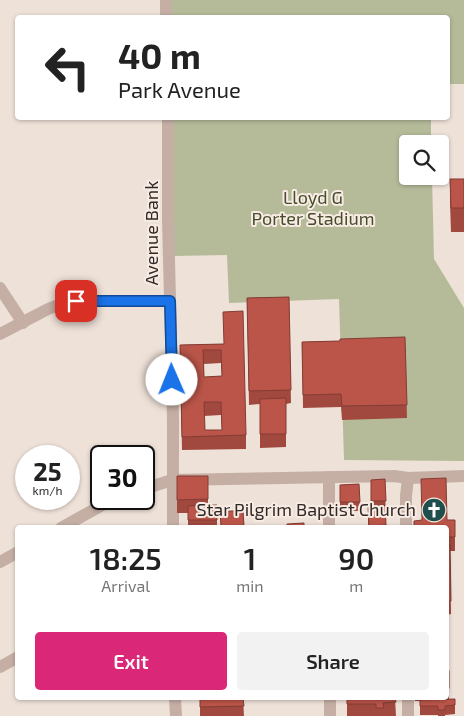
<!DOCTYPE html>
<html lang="en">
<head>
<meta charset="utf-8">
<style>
	:root { --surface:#fff; --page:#f2f2f2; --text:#222; --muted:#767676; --accent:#db2777 }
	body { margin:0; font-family:"Exo 2",sans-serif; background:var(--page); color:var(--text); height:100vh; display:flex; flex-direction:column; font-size:19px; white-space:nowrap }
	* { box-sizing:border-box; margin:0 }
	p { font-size:16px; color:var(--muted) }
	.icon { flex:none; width:28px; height:28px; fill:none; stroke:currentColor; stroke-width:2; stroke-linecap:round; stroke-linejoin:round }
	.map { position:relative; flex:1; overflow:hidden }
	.drawer { position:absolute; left:15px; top:525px; width:434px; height:175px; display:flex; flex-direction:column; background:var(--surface); border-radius:5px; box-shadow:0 1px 4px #0004 }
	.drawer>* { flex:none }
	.banner { position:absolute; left:15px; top:15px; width:435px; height:105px; border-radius:5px; box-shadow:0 1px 4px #0004; background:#fff; color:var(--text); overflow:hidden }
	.tools { position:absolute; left:399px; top:135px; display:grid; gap:10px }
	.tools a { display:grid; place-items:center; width:50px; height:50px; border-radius:5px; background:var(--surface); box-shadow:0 1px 4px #0004; font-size:25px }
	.speed { position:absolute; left:15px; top:445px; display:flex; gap:10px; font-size:25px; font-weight:700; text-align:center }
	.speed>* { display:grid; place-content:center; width:65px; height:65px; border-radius:50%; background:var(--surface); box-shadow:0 1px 4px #0004; line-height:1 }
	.speed small { font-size:12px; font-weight:400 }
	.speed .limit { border:2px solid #111; border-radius:8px; background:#fff; color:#111 }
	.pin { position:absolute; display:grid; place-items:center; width:42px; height:42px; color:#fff; margin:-21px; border-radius:10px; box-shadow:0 2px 8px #0006 }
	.me { position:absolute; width:55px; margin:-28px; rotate:359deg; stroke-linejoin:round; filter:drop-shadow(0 0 4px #0008) }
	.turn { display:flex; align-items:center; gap:18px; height:105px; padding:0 20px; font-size:22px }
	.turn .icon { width:65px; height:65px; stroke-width:2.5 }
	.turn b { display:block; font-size:35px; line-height:42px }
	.eta { display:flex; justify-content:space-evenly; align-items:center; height:85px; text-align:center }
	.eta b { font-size:30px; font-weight:600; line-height:35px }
	.action { display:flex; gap:10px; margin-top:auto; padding:10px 20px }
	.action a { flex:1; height:58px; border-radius:5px; background:var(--accent); color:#fff; font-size:20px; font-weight:600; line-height:58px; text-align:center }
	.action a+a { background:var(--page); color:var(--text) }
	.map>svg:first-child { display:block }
	.green { fill:#b5bb99 }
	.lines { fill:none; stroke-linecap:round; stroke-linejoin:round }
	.minor { stroke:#c5afa5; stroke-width:12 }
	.wall { fill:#a1493f; fill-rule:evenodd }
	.building { fill:#bb5549; stroke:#833c33; fill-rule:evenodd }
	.route-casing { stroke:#114b97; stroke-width:12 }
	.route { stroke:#1a73e8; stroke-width:9 }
	.labels { text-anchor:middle; stroke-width:4; stroke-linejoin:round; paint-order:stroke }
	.park-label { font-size:18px; fill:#454d2c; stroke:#f7ebe3 }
	.street-label { font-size:18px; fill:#312826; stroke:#f7ebe3 }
	.poi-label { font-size:18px; fill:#312826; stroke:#f7ebe3; text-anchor:end }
</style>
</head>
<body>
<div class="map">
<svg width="464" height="716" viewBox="0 0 464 716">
	<rect width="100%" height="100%" fill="#eee1d8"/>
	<g class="green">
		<polygon points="172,0 464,0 464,84 448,84 448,18 172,17"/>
		<polygon points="172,118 431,118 431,144 408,144 408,176 432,176 434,259 464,308 464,461 344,460 339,299 229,303 227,255 173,256"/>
	</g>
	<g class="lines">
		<g class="minor">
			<polyline points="166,0 166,18"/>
			<polyline points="168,118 168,220 173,419 173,528"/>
			<polyline points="0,288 23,323"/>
			<polyline points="0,334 48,309 66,302 77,301 170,301"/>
			<polyline points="329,477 329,528"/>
			<polyline points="144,489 172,480 394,476 408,478 464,476"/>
			<polyline points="61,528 104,504 116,499"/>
			<polyline points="406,528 406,496 408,478"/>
			<polyline points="0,562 18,552"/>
			<polyline points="0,667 18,657"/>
			<polyline points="175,698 176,716"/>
			<polyline points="330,698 330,716"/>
			<polyline points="408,698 408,716"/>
		</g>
	</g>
	<g class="wall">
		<polygon points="450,179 464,179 464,232 451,232 450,203"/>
		<polygon points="289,297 291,403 286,404 286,447 260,448 260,404 249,405 247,298"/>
		<polygon points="405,337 407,418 342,420 341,407 303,408 302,342 340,341"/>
		<path d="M 224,344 L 246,435 L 246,449 L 182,450 L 180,345 ZM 221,363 L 222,376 L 204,377 L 204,364 ZM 221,415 L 222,430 L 205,430 L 204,416 Z"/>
		<polygon points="177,476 208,476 208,505 217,505 217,528 188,528 188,513 177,513"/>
		<polygon points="385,479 386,528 368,528 368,506 371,506 371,480"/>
		<polygon points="359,484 360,511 340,511 340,485"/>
		<polygon points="220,511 243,511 244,528 221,528"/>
		<polygon points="447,520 455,520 455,551 450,551 451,614 446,615"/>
		<polygon points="446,671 449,671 449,700 455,699 455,714 445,715 445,716 438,716 438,715 420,715 420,701 415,701 415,698 446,698"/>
		<polygon points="243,698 244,716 200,716 200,699"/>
		<polygon points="347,698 395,698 396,716 347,716"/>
	</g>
	<g class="building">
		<polygon points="450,179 464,179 464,208 451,208"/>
		<polygon points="289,297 291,390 249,391 247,298"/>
		<path d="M 243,311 L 246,435 L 182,437 L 180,345 L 224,344 L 223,312 ZM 203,350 L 221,350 L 222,376 L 204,377 ZM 204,402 L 221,402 L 222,430 L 205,430 Z"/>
		<polygon points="405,337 407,405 342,406 341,394 303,395 302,342 340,341 340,339"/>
		<polygon points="286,398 286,434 260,434 260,399"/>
		<polygon points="177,476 208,476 208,499 177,500"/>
		<polygon points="446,478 447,520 455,520 455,537 446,537 446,528 414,528 414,521 422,520 421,479"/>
		<polygon points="385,479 386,501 371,501 371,480"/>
		<polygon points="359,484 360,502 340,502 340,485"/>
		<polygon points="217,505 217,520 188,520 188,506"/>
		<polygon points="385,505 386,525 369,526 368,506"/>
		<polygon points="220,511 243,511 244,526 221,526"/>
		<polygon points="304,523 304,528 287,528 287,524"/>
		<rect x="189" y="526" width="21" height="2"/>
		<polygon points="446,545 450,545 451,601 446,601"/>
		<rect x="446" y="671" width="3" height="17"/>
		<polygon points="208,698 219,698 219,699 243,698 244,706 200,707 200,699 208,699"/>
		<polygon points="347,698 395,698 396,702 383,703 384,708 376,708 376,704 347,704"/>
		<polygon points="455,699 455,705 445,706 445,710 438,710 438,706 420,706 420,700"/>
	</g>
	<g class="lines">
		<g class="route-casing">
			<polyline id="route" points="76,301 170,301 172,380"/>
		</g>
		<use href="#route" class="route"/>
	</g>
	<defs>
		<g id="church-disc" transform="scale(1.25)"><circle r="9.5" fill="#1f4f4c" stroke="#f7ebe3"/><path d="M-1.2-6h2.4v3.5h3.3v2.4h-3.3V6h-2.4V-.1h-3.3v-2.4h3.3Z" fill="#fff"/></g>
	</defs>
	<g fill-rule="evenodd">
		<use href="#church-disc" x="434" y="510"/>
	</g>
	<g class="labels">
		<g class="park-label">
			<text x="313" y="204">Lloyd G<tspan x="313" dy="21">Porter Stadium</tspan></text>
		</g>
		<g class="street-label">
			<text transform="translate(152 233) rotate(-90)" y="6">Avenue Bank</text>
		</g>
		<g class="poi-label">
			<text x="416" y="516">Star Pilgrim Baptist Church</text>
		</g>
	</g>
</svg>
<div class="tools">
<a><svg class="icon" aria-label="search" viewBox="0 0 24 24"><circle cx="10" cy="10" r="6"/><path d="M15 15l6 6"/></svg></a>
</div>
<div class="speed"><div>25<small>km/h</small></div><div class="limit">30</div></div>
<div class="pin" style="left:76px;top:301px;background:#d93025"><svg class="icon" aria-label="arrive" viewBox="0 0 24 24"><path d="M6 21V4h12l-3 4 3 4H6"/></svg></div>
<svg class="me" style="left:172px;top:380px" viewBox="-20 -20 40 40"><circle r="19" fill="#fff"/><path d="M0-13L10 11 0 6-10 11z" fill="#1a73e8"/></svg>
<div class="banner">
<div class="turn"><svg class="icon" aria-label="left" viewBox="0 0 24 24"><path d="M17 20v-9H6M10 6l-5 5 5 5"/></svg><div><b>40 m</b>Park Avenue</div></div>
</div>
<section class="drawer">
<div class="eta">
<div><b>18:25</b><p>Arrival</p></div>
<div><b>1</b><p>min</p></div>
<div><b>90</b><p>m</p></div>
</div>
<div class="action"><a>Exit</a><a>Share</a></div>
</section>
</div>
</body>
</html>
